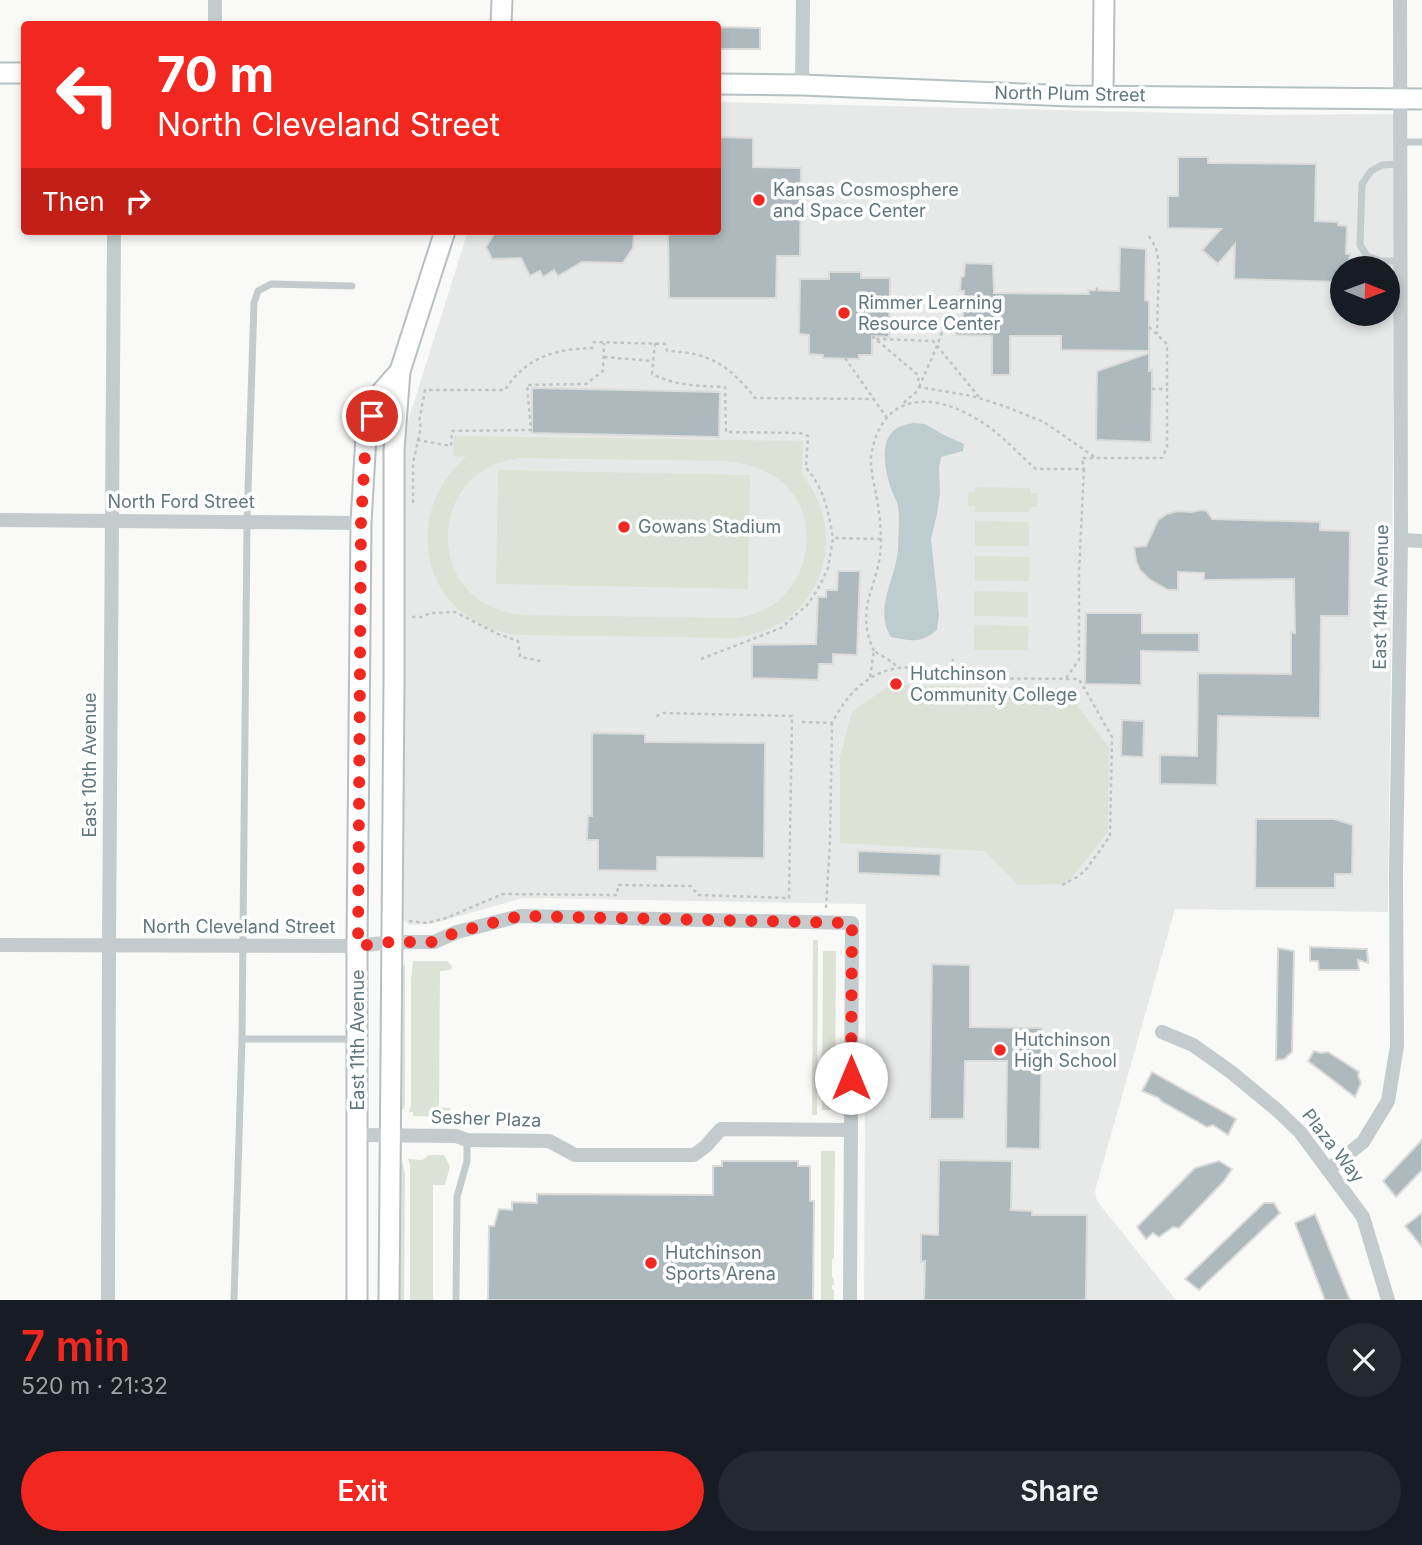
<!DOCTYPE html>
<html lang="en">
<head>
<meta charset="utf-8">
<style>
	:root { --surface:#171b24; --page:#242831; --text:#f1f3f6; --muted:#9ea1a6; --accent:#f2271f }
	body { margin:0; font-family:Inter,sans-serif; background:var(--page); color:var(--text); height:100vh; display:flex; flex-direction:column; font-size:26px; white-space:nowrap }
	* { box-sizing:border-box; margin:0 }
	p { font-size:23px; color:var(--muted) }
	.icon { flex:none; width:38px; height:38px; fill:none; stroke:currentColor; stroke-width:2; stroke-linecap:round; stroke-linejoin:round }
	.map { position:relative; height:1300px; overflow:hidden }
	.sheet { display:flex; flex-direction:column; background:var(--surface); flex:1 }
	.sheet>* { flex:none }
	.top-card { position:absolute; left:21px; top:21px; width:700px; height:214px; border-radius:7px; box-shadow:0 4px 10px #0003; background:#f2271f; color:#fff; overflow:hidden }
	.needle { width:46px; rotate:91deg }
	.tools { position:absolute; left:1330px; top:256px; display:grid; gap:14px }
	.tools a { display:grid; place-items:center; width:70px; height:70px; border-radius:50%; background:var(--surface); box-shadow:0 4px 10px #0003; font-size:35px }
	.pin { position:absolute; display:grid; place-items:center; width:60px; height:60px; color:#fff; margin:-30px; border:4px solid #fff; border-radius:50%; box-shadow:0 2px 7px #0007 }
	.me { position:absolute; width:77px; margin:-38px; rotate:0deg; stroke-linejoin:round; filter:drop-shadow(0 0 5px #0008) }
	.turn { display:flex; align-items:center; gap:24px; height:147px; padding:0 21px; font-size:32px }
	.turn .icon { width:91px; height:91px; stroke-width:2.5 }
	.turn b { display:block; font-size:49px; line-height:60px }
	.then { display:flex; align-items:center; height:66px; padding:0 21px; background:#0003; gap:14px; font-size:26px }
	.round { display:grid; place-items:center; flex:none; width:74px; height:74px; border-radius:37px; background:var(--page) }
	.head { display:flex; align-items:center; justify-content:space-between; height:119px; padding:0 21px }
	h1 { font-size:42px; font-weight:600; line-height:52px; color:var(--accent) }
	.primary-button { display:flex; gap:14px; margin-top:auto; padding:14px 21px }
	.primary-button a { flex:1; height:80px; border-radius:42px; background:var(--accent); color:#fff; font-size:28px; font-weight:600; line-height:80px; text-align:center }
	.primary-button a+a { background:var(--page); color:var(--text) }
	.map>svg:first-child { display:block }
	.built { fill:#e7e9e8; fill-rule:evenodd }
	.green { fill:#dde2d7; fill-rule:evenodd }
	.water { fill:#bdcdcf }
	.building { fill:#adb9bc; stroke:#dbdbd9; stroke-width:2 }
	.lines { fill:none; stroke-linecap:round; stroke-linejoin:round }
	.secondary-casing { stroke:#b6bfc2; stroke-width:23 }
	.path { stroke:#c0c4c5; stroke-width:2.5; stroke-dasharray:3.5 3.5; stroke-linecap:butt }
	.lane { stroke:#c4cbcd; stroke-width:7 }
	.street { stroke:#c4cbcd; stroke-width:14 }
	.secondary { stroke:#fff; stroke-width:19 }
	.route { stroke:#f2271f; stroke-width:12; stroke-dasharray:0 21.6 }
	.poi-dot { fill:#f2271f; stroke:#fff; stroke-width:2.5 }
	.labels { text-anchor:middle; stroke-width:7; stroke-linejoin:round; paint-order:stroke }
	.street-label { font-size:18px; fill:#5e767e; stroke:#fff }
	.poi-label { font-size:18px; fill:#5e767e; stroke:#fff; text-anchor:start }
</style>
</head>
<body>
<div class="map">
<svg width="1422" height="1300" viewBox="0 0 1422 1300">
	<rect width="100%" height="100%" fill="#f9f9f7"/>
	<path class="built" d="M 718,102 L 1264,115 L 1397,114 L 1388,912 L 1175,909 L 1095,1191 L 1097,1201 L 1176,1300 L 864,1300 L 866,904 L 523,898 L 431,924 L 409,925 L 401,918 L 404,452 L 408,421 L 468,231 L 718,231 ZM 1342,268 L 1388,268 L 1388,313 L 1342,313 Z"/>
	<g class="green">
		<path d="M 454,436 L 803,441 L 802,475 C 837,515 833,577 795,612 C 779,628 757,634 736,638 L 523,635 C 426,629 395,519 466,457 L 453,456 ZM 519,458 L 727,461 C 747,464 766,468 782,482 C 820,515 812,577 773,605 C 763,612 749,615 738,618 L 523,615 C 505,613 488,608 474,596 C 432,559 442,488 493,465 C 501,461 510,460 519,458 Z"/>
		<polygon points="498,470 750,475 748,589 496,584"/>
		<polygon points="975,487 1030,488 1030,493 1038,493 1037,507 1030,507 1029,512 975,512 975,506 968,506 968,492 975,492"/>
		<polygon points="975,521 1029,522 1029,546 975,546"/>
		<polygon points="975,556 1030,557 1029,581 975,581"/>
		<polygon points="974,591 1028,592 1028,617 974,616"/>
		<polygon points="974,625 1029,626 1028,650 974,650"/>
		<polygon points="890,685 1065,688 1109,748 1108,832 1067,884 1018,885 984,851 840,843 840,757 852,712"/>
		<polygon points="813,940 818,940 817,1115 812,1115"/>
		<polygon points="823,951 836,951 835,1110 822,1110"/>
		<polygon points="413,961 447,961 452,966 451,970 440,971 439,1107 450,1108 450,1113 446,1117 413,1116 413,1112 409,1112 411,1105 411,979"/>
		<polygon points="405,964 405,1105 404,1109 401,1109 399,1103 400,971"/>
		<polygon points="821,1151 835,1151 834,1258 832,1260 832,1277 834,1279 834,1285 832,1285 832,1289 834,1290 834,1300 821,1300"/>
		<polygon points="429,1155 444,1155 450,1166 445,1185 433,1185 433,1300 410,1300 410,1165 408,1159 422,1160"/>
		<polygon points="402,1161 405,1173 404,1300 398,1300 399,1166"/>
	</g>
	<path class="water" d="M 914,423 L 925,424 L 942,434 L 964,444 L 963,451 L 941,457 L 939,468 L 940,492 L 937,514 L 931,539 L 939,614 L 937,630 C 920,644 912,641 891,637 C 873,608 896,580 898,549 C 898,535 900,520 898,506 C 896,499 892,493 890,486 C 886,473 883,457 886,444 C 890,429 900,425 914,423 Z"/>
	<g class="building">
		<polygon points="718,27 760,28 760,49 718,49"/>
		<polygon points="718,137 753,138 753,167 801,168 800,256 777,256 776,298 669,298 668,231 718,231"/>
		<polygon points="1178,157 1208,157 1208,163 1316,164 1315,221 1338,222 1338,225 1347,226 1346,254 1350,254 1349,268 1342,268 1342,282 1234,279 1235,244 1218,264 1202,250 1221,229 1168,228 1168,196 1178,196"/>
		<polygon points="496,231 634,231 633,248 623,263 582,262 558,276 554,270 543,277 540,271 530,276 521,258 492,259 486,247"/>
		<polygon points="1120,247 1146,249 1145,300 1149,301 1149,351 1061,350 1061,336 1010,336 1010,375 992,375 992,336 956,335 956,318 963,317 964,291 960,291 961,277 964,276 965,263 993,264 994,293 1089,294 1088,290 1119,291"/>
		<polygon points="829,272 861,272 861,278 890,278 889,337 872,336 872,355 859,355 859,359 823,358 823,355 809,354 809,335 799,334 800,279 829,279"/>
		<polygon points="1149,353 1149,371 1152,370 1152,389 1151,442 1096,440 1097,371"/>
		<polygon points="532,388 720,392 719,437 532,433"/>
		<polygon points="1202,510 1207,511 1212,519 1320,522 1320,530 1350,531 1349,616 1321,616 1320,718 1218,716 1217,785 1160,784 1160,755 1197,756 1198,673 1291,674 1291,632 1295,633 1294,579 1204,580 1204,573 1178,572 1178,590 1168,590 1149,579 1140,570 1136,561 1134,547 1146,546 1158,520 1167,514 1178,511 1191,512"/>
		<polygon points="838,571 860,571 857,655 833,654 833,664 819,664 818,680 752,678 752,645 816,644 818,597 826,597 826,590 837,590"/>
		<polygon points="1086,613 1142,613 1142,633 1199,633 1199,652 1141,651 1141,685 1085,684"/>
		<polygon points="1122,720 1144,721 1143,757 1121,756"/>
		<polygon points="592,733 645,734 645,742 765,743 764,858 657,857 657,871 598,870 598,840 587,840 588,816 592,816"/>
		<polygon points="1256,819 1334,819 1353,825 1352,874 1335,874 1335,888 1255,888"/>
		<polygon points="858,851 941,854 940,876 858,873"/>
		<polygon points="1310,947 1367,949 1368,963 1358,960 1359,970 1319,970 1318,961 1310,961"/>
		<polygon points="1278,948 1294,951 1292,1052 1284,1059 1276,1060"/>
		<polygon points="932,964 970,965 970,1027 1042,1028 1040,1149 1006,1148 1007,1061 965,1061 964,1119 930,1119"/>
		<polygon points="1314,1051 1321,1053 1328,1052 1359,1072 1358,1076 1361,1083 1355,1097 1308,1061"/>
		<polygon points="1152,1072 1236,1119 1228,1135 1213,1125 1207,1127 1161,1101 1159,1098 1142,1091"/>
		<polygon points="1422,1140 1422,1170 1396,1197 1383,1181"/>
		<polygon points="939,1160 1012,1161 1011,1210 1032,1211 1032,1215 1087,1215 1086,1300 924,1300 925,1261 921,1262 921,1234 938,1235"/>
		<polygon points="722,1161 798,1161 798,1166 810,1166 810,1201 814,1201 813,1300 488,1300 489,1226 494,1226 499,1209 512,1210 512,1202 537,1203 537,1194 713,1195 713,1166 722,1166"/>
		<polygon points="1219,1161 1232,1169 1224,1181 1179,1228 1173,1227 1159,1237 1153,1233 1146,1239 1137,1227 1195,1168"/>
		<polygon points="1264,1203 1274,1203 1280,1213 1199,1290 1185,1279"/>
		<polygon points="1422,1213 1422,1247 1405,1226"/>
		<polygon points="1315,1214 1350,1300 1325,1300 1295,1223"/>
	</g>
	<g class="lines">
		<g class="secondary-casing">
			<g id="secondary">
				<polyline points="501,24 502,0"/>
				<polyline points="0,73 24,73"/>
				<polyline points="718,84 802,85 1071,96 1422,99"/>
				<polyline points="1103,96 1104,0"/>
				<polyline points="357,1300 357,946 361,523 366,436 377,397 400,371"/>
				<polyline points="389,1300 394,685 394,450 400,371 445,231"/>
			</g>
		</g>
		<g class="path">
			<polyline points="1149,236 1156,248 1159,264 1157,334"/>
			<polyline points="1097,291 1097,285"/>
			<polyline points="1149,327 1167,344 1167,389"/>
			<polyline points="872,336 918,375 919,384"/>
			<polyline points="876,339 933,341 979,397"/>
			<path d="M 655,343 L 652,374 C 677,386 698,386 725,387 L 726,432 L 800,433 L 808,436 L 806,468 C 824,487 829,514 833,538"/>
			<polyline points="604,357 653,361"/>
			<polyline points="845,358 887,418"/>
			<polyline points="919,387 937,346 949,313 956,308 963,309"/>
			<path d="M 904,403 C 909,395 914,398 919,387 L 972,396 L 1004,406 L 1044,422 L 1096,458"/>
			<polyline points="417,440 451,446 452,431 531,430 527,385 586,384 603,371 604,343"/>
			<path d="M 413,503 L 413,463 L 421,427 L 419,422 L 425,390 L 505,390 C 526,357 555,349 592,348 L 594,342 L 665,344 L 667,351 C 709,352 730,366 755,398 L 874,399"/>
			<polyline points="412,617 422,617 430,613 455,612 498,634 518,641 520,657 541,661"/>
			<path d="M 874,651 C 853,606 881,584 881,542 C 881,526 879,509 876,494 C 874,482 870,469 871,457 C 880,395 928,390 975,418 C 999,431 1016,452 1036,469 L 1084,469 L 1082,458 L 1162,458 L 1167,447 L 1167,389 L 1152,389"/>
			<polyline points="701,659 781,628 807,605 818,589 828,568 833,538 881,539"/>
			<polyline points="949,672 958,678 1079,679 1112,737 1110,836 1085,871 1077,877 1062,885"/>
			<polyline points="870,677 874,651 892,662 899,668"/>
			<polyline points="1066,678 1079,660 1079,571 1084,469"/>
			<path d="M 802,722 L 832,723 C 846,696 867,672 899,668 C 915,666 932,671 949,672 L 953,659"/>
			<polyline points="826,908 830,841 832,723"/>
			<polyline points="409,921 427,923 446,918 503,894 617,895 618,885 691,886 698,895 789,898 792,716 663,713 655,717"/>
		</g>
		<g class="lane">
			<polyline points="1401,142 1422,142"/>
			<polyline points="1400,164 1382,165 1371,171 1362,184 1360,245 1367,256 1381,261 1400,261"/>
			<polyline points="242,1039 356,1039"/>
			<polyline points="234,1300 242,1039 247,522 254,303 258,291 271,284 352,286"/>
			<polyline points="456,1300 457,1197 467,1161 467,1140"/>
		</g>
		<g class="street">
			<polyline points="215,24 215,0"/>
			<polyline points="802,85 803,0"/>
			<polyline points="0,520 361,523"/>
			<polyline points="1401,540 1422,541"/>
			<polyline points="0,945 357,946 391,942 434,942 457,932 520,916 852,923 850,1300"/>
			<polyline points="1162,1032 1193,1045 1231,1072 1277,1110 1300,1132 1363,1217 1388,1300"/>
			<polyline points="358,1135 456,1136 467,1140 549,1141 575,1155 694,1155 706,1146 721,1129 850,1130"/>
			<polyline points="1328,1170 1363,1142 1388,1101 1397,1046 1396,874 1401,540 1400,0"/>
			<polyline points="108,1300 109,945 114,231"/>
		</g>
		<use href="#secondary" class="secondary"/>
	</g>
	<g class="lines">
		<polyline class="route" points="372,416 366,436 361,523 358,946 391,942 434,942 457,932 520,916 852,923 851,1078"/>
	</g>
	<g class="poi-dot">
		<circle cx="759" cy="200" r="7"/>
		<circle cx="844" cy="313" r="7"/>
		<circle cx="624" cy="527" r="7"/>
		<circle cx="896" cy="684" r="7"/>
		<circle cx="1000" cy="1050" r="7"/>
		<circle cx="651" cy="1263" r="7"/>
	</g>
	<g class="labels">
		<g class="street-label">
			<text transform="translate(1070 94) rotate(1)" y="6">North Plum Street</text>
			<text x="181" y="508">North Ford Street</text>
			<text transform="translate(1381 597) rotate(-89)" y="6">East 14th Avenue</text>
			<text transform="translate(90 765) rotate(-90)" y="6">East 10th Avenue</text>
			<text x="239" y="933">North Cleveland Street</text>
			<text transform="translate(358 1040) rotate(-90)" y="6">East 11th Avenue</text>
			<text transform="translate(486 1119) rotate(2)" y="6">Sesher Plaza</text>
			<text transform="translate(1333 1146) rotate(52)" y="6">Plaza Way</text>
		</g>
		<g class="poi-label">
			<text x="773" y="196">Kansas Cosmosphere<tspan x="773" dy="21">and Space Center</tspan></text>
			<text x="858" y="309">Rimmer Learning<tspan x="858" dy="21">Resource Center</tspan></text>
			<text x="638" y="533">Gowans Stadium</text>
			<text x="910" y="680">Hutchinson<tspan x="910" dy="21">Community College</tspan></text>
			<text x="1014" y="1046">Hutchinson<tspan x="1014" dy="21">High School</tspan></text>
			<text x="665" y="1259">Hutchinson<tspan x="665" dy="21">Sports Arena</tspan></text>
		</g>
	</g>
</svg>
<div class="tools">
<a><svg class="needle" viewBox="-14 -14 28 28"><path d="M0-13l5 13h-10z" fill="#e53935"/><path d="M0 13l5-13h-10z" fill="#9ea1a6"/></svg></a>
</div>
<div class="pin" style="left:372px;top:416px;background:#d93025"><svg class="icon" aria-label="arrive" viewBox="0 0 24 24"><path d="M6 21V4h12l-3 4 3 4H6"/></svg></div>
<svg class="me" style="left:851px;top:1078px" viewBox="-20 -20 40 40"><circle r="19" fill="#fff"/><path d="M0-13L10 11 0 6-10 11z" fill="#f2271f"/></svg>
<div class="top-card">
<div class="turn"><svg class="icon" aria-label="left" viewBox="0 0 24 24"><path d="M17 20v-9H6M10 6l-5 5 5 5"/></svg><div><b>70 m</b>North Cleveland Street</div></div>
<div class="then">Then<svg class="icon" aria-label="right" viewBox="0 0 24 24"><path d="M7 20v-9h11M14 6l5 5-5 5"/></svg></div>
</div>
</div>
<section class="sheet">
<div class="head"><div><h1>7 min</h1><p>520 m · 21:32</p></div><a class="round"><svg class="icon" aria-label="close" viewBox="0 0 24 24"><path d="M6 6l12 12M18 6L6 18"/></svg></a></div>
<div class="primary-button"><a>Exit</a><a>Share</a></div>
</section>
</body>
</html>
